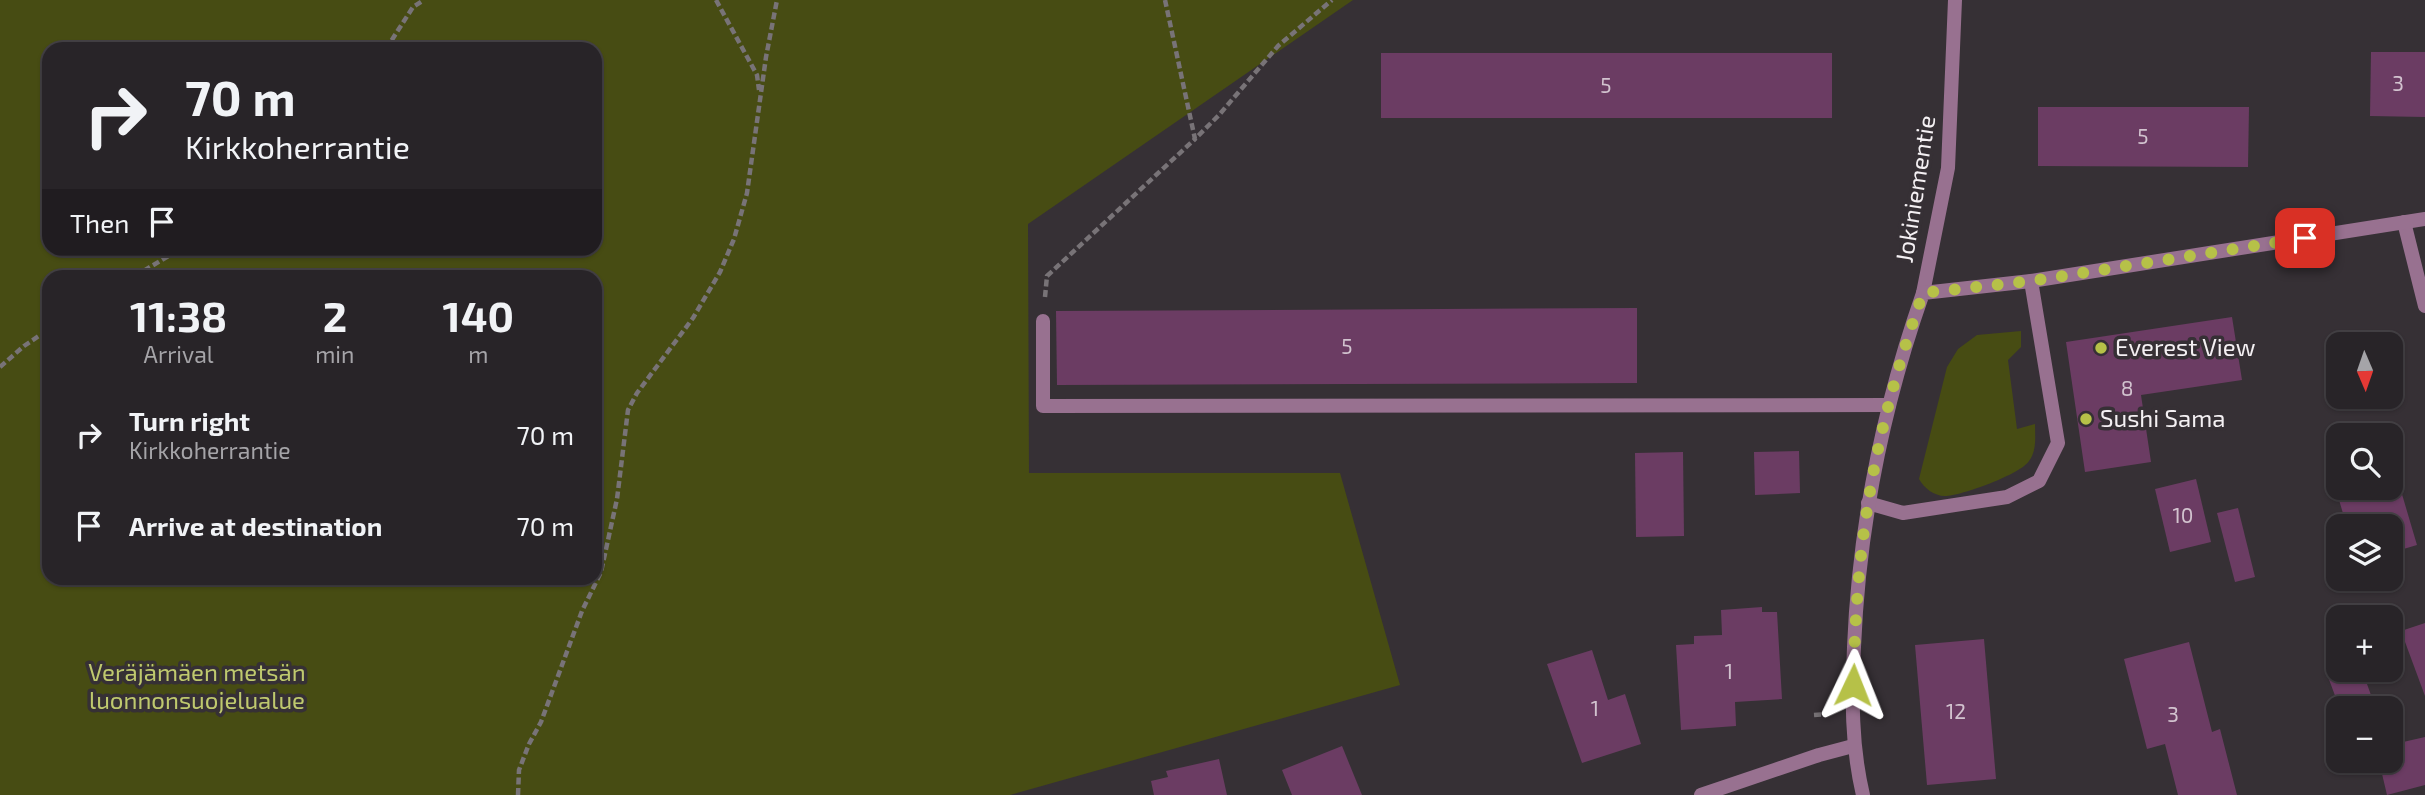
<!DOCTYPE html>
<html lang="en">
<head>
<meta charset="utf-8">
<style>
	:root { --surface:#282428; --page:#302c30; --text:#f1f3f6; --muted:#a5a4a8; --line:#444145 }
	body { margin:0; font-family:"Exo 2",sans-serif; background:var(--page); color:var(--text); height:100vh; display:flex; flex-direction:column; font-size:26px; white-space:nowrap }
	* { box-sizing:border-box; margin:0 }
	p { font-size:23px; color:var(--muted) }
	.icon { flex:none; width:38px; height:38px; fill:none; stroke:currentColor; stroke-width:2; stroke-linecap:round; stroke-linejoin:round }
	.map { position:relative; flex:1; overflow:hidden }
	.sheet { position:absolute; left:42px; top:270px; width:560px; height:315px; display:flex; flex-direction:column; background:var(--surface); border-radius:21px; box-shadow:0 2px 5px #0004,0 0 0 2px var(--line) }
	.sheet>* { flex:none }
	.banner { position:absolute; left:42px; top:42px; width:560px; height:214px; border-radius:21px; box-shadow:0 2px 5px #0004,0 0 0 2px var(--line); background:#282428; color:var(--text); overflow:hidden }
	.needle { width:46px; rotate:178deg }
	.buttons { position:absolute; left:2326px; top:332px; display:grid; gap:14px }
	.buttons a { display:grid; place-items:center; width:77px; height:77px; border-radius:14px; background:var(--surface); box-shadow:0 2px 5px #0004,0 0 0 2px var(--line); font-size:35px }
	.pin { position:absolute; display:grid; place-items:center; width:60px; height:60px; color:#fff; margin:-30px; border-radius:14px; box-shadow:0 4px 10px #0006 }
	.me { position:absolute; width:77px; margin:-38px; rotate:2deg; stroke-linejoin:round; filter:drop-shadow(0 0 5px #0008) }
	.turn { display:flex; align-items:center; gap:24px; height:147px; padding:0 28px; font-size:32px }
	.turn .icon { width:91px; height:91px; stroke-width:2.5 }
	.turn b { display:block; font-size:49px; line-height:60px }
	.then { display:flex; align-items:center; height:66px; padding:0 28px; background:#0003; gap:14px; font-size:26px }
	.eta { display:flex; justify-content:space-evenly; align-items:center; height:119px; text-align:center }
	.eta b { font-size:42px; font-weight:700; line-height:49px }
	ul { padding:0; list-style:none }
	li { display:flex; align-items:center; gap:21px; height:91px; padding:0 28px }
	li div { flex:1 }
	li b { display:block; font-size:26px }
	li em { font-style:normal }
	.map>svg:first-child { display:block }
	.green { fill:#474c13; fill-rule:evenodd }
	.building { fill:#6b3c63 }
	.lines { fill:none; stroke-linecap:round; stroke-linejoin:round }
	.path { stroke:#787377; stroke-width:4.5; stroke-dasharray:7 3.5; stroke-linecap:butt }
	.service { stroke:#987190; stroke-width:14 }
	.minor { stroke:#987190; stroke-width:14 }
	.tertiary { stroke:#987190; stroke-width:14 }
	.route { stroke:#b6c148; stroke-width:12; stroke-dasharray:0 21.6 }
	.poi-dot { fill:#b6c148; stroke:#363035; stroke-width:2.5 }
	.labels { text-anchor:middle; stroke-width:7; stroke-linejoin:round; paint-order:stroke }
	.number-label { font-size:21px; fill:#d2c3cf }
	.street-label { font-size:24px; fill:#f4f0f3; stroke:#363035 }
	.poi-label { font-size:24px; fill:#f4f0f3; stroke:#363035; text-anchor:start }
	.park-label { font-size:24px; fill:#bfc96e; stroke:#363035 }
</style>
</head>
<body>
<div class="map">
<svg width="2425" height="795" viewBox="0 0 2425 795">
	<rect width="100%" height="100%" fill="#363035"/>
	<g class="green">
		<path d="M 0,0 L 1353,0 L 1028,224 L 1029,473 L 1340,473 L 1400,685 L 1010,795 L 0,795 ZM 49,49 L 595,49 L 595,248 L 49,248 ZM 595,276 L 595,578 L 49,578 L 49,276 Z"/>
		<path d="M 2021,331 L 2021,347 L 2008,360 L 2017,429 L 2035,424 C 2035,437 2037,450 2029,461 C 2021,474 1961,496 1945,496 C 1934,496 1924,488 1919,479 L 1947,367 L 1958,349 L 1977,335 Z"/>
	</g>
	<g class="building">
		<polygon points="2371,52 2425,52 2425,117 2370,116"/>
		<rect x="1381" y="53" width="451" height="65"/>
		<polygon points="2038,107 2249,107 2248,167 2038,166"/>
		<polygon points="1637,308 1637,383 1057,385 1056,311"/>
		<polygon points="2232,317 2242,380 2141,395 2151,462 2085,472 2066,342"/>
		<polygon points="1799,451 1800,493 1755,495 1754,452"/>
		<polygon points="1683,452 1684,536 1636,537 1635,453"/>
		<polygon points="2338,456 2338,488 2390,488 2391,457 2417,545 2390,553 2390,527 2347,527 2327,459"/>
		<polygon points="2196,479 2211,542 2170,552 2155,489"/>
		<polygon points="2238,508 2255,577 2235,582 2217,513"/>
		<polygon points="1762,607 1762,612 1777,612 1782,699 1735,702 1736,726 1681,730 1676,645 1694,644 1694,636 1722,635 1721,610"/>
		<polygon points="2381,607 2384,618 2348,618 2348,617"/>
		<polygon points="2425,623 2425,696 2401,631"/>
		<polygon points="1984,639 1996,779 1927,785 1915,645"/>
		<polygon points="2189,642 2212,732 2220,729 2237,795 2178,795 2165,744 2147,749 2124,659"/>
		<polygon points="1592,650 1608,700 1625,694 1641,744 1582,763 1547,664"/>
		<polygon points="2338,661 2338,670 2372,670 2376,681 2367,684 2376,709 2340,709 2324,666"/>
		<polygon points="2425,737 2425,785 2387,795 2379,761 2390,761 2390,745"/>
		<polygon points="1342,746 1362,795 1292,795 1282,770"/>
		<polygon points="1219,759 1227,795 1154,795 1151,781 1168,777 1166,771"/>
	</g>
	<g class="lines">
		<g class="path">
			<polyline points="716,0 757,75 759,90"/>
			<polyline points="1165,0 1195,139 1219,115 1278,46 1332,0"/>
			<polyline points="386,49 413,7 424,0"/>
			<polyline points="135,276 182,248"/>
			<polyline points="1045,297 1047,276 1195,139"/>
			<polyline points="0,367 24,346 49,329"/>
			<polyline points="1814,715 1827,714"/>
			<polyline points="518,795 519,770 529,744 541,722 582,611 601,572 617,499 628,410 637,393 693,318 720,272 734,239 747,193 766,57 777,0"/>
		</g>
		<g class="service">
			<polyline points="1043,321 1043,406 1889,405"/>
			<polyline points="1868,503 1903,513 2007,497 2039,481 2058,443 2031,281"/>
		</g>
		<g class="minor">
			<polyline points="2404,222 2425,306"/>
			<polyline points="1923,293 1948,168 1955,0"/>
			<polyline points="1701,795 1819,755 1853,746"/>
		</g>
		<path class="tertiary" d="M 1863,795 C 1851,744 1852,699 1854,647 C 1859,526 1883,407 1923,293 L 2031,281 L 2425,219"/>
	</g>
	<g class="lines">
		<path class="route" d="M 1853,685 C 1855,624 1858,564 1868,504 C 1879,432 1899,361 1923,293 L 2031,281 L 2305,238"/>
	</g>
	<g class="poi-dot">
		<circle cx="2101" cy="348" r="7"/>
		<circle cx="2086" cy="419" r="7"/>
	</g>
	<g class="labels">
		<g class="number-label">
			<text x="2398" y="91">3</text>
			<text x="1606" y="93">5</text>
			<text x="2143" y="144">5</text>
			<text x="1347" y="354">5</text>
			<text x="2127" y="396">8</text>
			<text x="2183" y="523">10</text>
			<text x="1729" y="679">1</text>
			<text x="1595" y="716">1</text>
			<text x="1956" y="719">12</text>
			<text x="2173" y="722">3</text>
		</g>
		<g class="street-label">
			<text transform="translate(1916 189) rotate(-81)" y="8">Jokiniementie</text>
		</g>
		<g class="poi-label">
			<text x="2115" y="356">Everest View</text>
			<text x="2100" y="427">Sushi Sama</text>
		</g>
		<g class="park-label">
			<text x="197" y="681">Veräjämäen metsän<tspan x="197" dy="28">luonnonsuojelualue</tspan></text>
		</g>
	</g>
</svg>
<div class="buttons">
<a><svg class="needle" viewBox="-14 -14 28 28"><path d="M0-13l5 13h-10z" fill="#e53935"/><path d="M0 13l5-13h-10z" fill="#a5a4a8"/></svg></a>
<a><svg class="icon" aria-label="search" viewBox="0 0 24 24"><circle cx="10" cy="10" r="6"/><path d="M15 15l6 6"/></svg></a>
<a><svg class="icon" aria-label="layers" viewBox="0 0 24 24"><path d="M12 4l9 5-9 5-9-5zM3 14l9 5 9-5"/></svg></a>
<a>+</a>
<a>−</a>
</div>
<div class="pin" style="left:2305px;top:238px;background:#d93025"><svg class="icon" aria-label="arrive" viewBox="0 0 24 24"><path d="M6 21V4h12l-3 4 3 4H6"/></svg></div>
<svg class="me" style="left:1853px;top:685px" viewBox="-20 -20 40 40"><path d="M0-17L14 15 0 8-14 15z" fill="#b6c148" stroke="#fff" stroke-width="4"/></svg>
<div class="banner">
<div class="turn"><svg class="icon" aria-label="right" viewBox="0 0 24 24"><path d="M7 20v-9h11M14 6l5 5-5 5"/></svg><div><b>70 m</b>Kirkkoherrantie</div></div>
<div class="then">Then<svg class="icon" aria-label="arrive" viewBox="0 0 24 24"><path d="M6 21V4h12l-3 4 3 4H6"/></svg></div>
</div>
<section class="sheet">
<div class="eta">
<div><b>11:38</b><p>Arrival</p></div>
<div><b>2</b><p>min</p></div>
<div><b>140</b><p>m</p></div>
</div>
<ul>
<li><svg class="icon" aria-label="right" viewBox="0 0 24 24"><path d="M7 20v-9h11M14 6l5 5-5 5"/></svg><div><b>Turn right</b><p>Kirkkoherrantie</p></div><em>70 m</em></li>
<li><svg class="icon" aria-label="arrive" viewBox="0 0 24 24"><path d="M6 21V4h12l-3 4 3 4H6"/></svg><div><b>Arrive at destination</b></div><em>70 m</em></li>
</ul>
</section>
</div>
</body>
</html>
